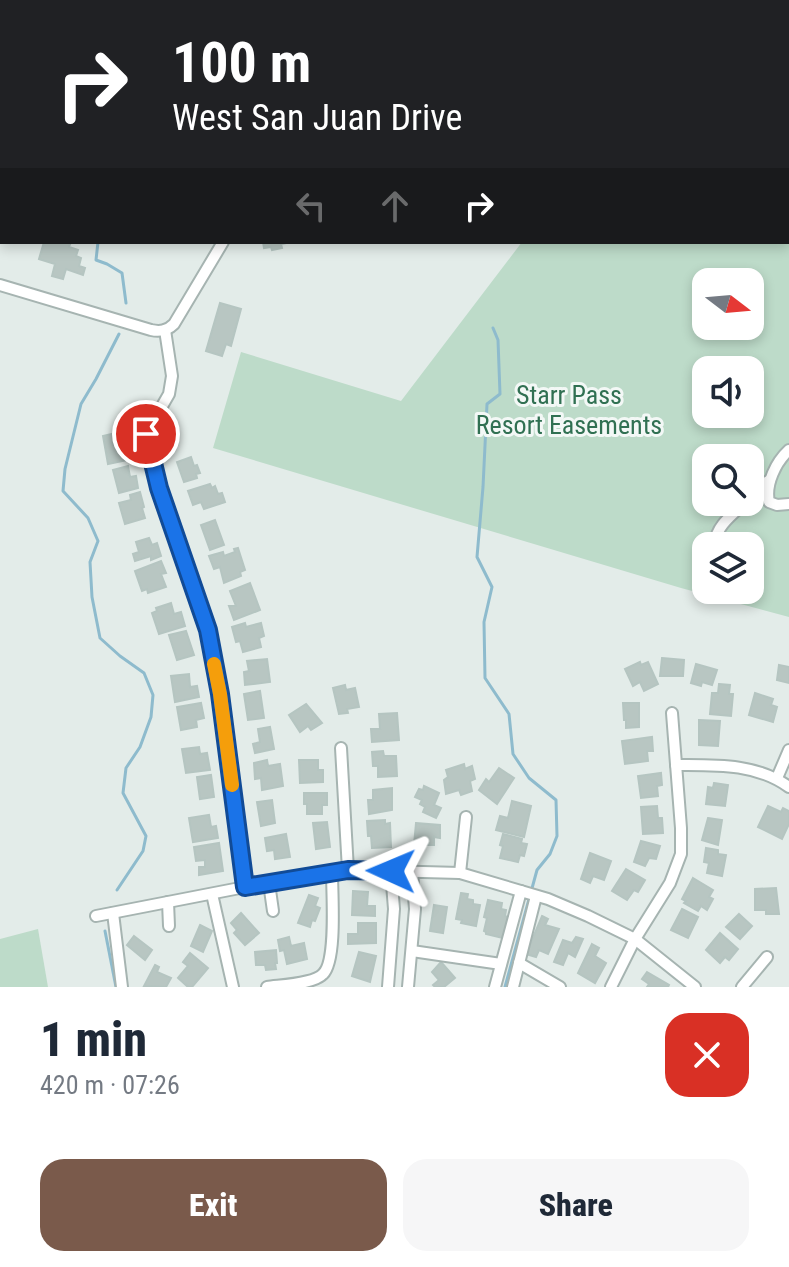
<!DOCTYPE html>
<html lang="en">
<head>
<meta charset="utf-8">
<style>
	:root { --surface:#fff; --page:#f6f6f7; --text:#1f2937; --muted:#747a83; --accent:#7a5a4b }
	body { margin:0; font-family:"Roboto Condensed",sans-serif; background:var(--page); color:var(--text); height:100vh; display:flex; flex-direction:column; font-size:30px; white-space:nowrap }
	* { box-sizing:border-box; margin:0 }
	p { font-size:26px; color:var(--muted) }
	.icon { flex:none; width:44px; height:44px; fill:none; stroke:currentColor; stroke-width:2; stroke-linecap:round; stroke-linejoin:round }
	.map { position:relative; height:987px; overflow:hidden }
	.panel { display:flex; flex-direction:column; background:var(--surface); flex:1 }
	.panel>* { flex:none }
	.guide { position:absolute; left:0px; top:0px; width:790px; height:244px; box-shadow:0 4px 12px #0003; background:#202124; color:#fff; overflow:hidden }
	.needle { width:52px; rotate:106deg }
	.buttons { position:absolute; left:692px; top:268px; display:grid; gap:16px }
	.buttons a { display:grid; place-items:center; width:72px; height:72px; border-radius:16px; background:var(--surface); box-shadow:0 4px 12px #0003; font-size:40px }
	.pin { position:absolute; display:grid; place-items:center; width:68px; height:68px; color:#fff; margin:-34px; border:4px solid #fff; border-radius:50%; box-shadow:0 2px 8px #0007 }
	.me { position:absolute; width:88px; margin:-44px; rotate:271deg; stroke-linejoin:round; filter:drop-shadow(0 0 6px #0008) }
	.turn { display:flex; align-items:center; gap:28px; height:168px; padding:0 40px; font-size:36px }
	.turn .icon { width:104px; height:104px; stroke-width:2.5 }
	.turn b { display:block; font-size:56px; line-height:68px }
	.lanes { display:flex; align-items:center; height:76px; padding:0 40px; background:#0003; justify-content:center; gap:40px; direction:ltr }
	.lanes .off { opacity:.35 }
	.round { display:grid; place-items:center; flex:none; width:84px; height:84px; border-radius:24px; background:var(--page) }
	.headline { display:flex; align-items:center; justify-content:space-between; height:136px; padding:0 40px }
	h1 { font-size:48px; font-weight:800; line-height:60px }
	.primary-button { display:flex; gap:16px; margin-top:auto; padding:16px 40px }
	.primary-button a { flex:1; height:92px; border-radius:24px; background:var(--accent); color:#fff; font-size:32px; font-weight:800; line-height:92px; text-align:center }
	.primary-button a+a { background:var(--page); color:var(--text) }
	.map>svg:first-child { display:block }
	.green { fill:#bddbc9; fill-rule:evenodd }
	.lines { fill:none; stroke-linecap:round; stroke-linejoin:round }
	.stream { stroke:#8ebbcd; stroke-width:3 }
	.building { fill:#b8c6c2; stroke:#b5c5c1; stroke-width:2 }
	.minor-casing { stroke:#a6b4b1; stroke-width:14 }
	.minor { stroke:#fff; stroke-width:10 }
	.route-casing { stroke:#114b97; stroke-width:20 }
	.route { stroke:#1a73e8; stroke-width:14 }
	.slow { stroke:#f59e0b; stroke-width:14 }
	.labels { text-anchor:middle; stroke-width:6; stroke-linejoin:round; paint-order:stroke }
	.park-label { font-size:26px; fill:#307052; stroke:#f3f8f6 }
</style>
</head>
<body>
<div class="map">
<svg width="789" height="987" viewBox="0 0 789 987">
	<rect width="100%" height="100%" fill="#e3ece9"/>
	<g class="green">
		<path d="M 625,0 L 789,0 L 789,617 L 681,588 L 213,448 L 241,352 L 401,401 L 522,242 L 788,242 L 788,2 L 625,2 ZM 706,282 L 750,282 L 750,326 L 706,326 ZM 706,370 L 750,370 L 750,414 L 706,414 ZM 706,458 L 750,458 L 750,502 L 706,502 ZM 706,546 L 750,546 L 750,590 L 706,590 Z"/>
		<polygon points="38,929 48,987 0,987 0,939"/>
	</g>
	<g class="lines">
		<g class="stream">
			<polyline points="707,0 711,2"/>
			<polyline points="99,2 100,0"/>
			<polyline points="788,122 789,124"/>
			<polyline points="98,242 96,260 107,264 122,273 126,303"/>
			<polyline points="493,328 498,340 500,394 487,404 483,487 477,557 492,587 484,622 485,678 509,714 513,754 529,778 556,800 557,836 550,854 537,870 505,987"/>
			<polyline points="117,890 143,851 146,836 123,793 126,768 140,747 151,717 153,695 144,673 120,656 100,638 92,597 90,562 98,541 88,518 63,491 65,469 81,404 96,379 119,334"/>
			<polyline points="105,931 116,987"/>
		</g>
	</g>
	<g class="building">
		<polygon points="44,242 71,242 69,247 78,250 76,256 81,258 79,266 85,268 83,275 66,269 63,279 52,276 55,264 39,259"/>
		<polygon points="263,242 287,242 287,243 281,244 282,248 272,250 271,247 264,248"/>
		<polygon points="220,303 241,309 231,346 226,344 222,356 206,351"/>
		<polygon points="120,432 123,445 129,444 132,459 108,464 103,436"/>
		<polygon points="191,457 194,466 197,465 200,473 196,474 197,478 184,482 177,462"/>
		<polygon points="128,466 130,477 136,476 138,488 119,493 113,470"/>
		<polygon points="210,484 212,488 215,486 218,494 222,493 225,502 204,509 201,502 193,505 188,491"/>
		<polygon points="140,492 144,507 142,508 145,518 125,524 119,503 131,500 130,495"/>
		<polygon points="215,520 224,545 210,550 201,525"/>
		<polygon points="149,538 152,545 157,543 161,556 151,560 151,556 135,561 133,554 139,552 136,542"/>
		<polygon points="238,548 245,570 240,572 241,576 224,583 220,567 214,569 209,556 223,552 224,556 235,552 234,549"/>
		<polygon points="161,561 166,573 161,574 166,587 148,593 147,589 142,591 135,571"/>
		<polygon points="250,583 260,610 234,620 229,606 236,606 230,591"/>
		<polygon points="171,603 174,614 181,612 185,626 159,634 152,613 157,611 156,608"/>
		<polygon points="245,623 246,627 261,623 264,636 259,638 261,647 243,652 240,641 236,642 232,627"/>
		<polygon points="186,631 194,655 177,660 169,635"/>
		<polygon points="662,658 684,660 683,676 660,676"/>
		<polygon points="267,659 270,682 245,685 244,672 249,671 247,661"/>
		<polygon points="640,662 641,665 648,662 658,684 644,691 640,682 633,686 625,669"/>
		<polygon points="696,664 717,670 712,685 702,682 701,686 691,683"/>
		<polygon points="779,665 789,667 789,683 777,680"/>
		<polygon points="189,674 190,687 197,686 199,697 175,702 171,676"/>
		<polygon points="719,684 730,685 729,694 733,694 731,716 710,714 712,693 718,693"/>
		<polygon points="345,685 346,690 355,688 359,707 347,709 348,713 339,714 333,688"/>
		<polygon points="260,691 264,718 248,720 244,694"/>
		<polygon points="755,693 773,699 771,705 777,707 773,722 749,715"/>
		<polygon points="201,703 204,718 196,720 197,727 181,730 177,707"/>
		<polygon points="623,703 639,703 639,727 626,728 626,720 624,720"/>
		<polygon points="306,704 322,723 311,730 308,726 300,732 289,715"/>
		<polygon points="397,713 399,740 372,742 371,729 380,729 379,714"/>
		<polygon points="699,720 720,721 718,746 699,745"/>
		<polygon points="270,727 274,749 255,753 253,744 260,742 258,729"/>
		<polygon points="652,737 653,751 647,751 648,761 625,764 622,741"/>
		<polygon points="199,747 200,754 207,753 210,770 186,773 182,749"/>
		<polygon points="383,751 384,756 396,756 397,776 378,777 378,766 373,766 372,752"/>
		<polygon points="267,760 268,766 280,764 283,786 262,790 261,778 255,779 254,763"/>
		<polygon points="299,760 318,760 318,770 323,770 323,782 300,783"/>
		<polygon points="464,764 465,769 472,766 475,779 470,781 472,791 461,795 459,790 446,794 444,780 448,777 446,770"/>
		<polygon points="499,768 514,778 497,804 479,790 486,779 489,782"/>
		<polygon points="661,773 662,785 657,786 658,796 641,798 638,776"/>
		<polygon points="211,775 214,797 200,799 197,777"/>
		<polygon points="714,783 728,785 725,806 706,804 708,787 713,788"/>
		<polygon points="424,786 439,793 434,805 441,808 436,818 423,812 425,807 420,804 422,800 415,797 419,789 423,790"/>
		<polygon points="392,788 392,810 369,814 368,800 373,800 373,790"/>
		<polygon points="304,793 327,793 327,805 322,805 322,814 307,814 307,804 304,804"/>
		<polygon points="272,800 275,823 261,826 257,802"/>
		<polygon points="512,801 531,806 524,837 496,830 500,816 508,818"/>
		<polygon points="657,806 658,818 662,818 663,833 643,834 641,807"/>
		<polygon points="768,806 781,812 783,808 789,811 789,824 782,839 758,827"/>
		<polygon points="209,815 211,827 216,826 218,838 193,842 189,818"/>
		<polygon points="708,818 722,820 718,845 702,840"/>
		<polygon points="385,820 385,824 390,823 391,847 372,848 371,836 368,836 367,821"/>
		<polygon points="327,822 330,847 316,849 313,823"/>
		<polygon points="416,823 440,825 440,838 434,837 434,845 414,845"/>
		<polygon points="286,834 290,857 275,859 274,850 267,851 265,838"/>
		<polygon points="503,834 522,839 521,843 527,844 524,856 520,855 518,862 500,858 503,846 500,845"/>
		<polygon points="641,841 660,846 656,859 649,858 645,866 634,862"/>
		<polygon points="219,843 223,871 199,875 199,867 205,867 205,860 196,861 194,847"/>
		<polygon points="706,848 718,850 718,854 726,855 722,876 707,873 709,863 704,862"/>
		<polygon points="590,853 611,861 604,880 593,876 590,883 581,879"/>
		<polygon points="626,869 645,880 638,892 634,890 627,900 612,891"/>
		<polygon points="693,878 713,890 709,897 713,899 707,910 701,906 698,911 684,903 686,901 682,899"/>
		<polygon points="776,888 779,914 766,914 766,910 755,910 755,889"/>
		<polygon points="353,891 368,892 367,906 375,906 375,916 352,915"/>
		<polygon points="461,893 468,894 467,899 473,900 473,904 480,905 476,926 461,923 462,920 456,919"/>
		<polygon points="309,895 318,898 315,906 320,908 315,921 312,920 310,927 298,923"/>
		<polygon points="488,900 502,903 501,909 506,910 505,916 508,917 503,938 486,934 486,932 484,931 487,918 484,917"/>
		<polygon points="434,905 447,907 443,933 430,931"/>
		<polygon points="682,909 698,917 688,938 671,930"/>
		<polygon points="241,913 259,933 245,945 234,933 237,930 231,923"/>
		<polygon points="739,914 752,926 740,939 726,927"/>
		<polygon points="542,916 548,919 545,925 559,929 548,954 539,950 536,957 526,954"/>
		<polygon points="358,923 376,923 376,943 348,944 348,934 358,934"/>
		<polygon points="200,925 212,931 203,952 191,946"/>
		<polygon points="720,933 738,949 729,960 725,957 720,963 706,950"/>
		<polygon points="134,936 152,950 145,960 127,945"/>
		<polygon points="289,937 291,946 304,943 307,959 287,964 284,950 280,951 278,940"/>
		<polygon points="576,937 583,939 575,957 568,953 563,965 554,962 563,940 572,943"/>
		<polygon points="592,944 599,948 595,956 606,963 595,983 578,973"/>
		<polygon points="276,950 277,963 275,963 276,969 266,970 265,965 256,965 255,952"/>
		<polygon points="359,952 376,956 370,982 352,976"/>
		<polygon points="190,953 208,968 192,987 188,987 178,978 188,966 183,962"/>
		<polygon points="441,962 455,978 444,987 435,987 433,985 439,980 432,972"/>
		<polygon points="155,965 159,967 157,972 171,978 166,987 144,986"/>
		<polygon points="647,972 669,985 668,987 647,987 649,984 642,979"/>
	</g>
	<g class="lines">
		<g class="minor-casing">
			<g id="minor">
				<polyline points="722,0 726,0"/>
				<polyline points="748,0 751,2"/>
				<polyline points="201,2 202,0"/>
				<polyline points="474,2 474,0"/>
				<polyline points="788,18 789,19"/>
				<polyline points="0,54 2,45"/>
				<path d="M 0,285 L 151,330 C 160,332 167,331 174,324 L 223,242"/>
				<polyline points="165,330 172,376 169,394 146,434 159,488 208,630 220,694 245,887"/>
				<path d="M 789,450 C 776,462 765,484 769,502 L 777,505 L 789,504"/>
				<polyline points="750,498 761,485 770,480"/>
				<path d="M 716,545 C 713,528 734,513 746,502"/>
				<polyline points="341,748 348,870"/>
				<path d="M 676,765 C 715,765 756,763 789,787"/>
				<polyline points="777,778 789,750"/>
				<polyline points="460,873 466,817"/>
				<polyline points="269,883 273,911"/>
				<polyline points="212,894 233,987"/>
				<polyline points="168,902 169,926"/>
				<polyline points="113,913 122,987"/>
				<polyline points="96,916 245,887 348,870 460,873 548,899 588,916 635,939 695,987"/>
				<polyline points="412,951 501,964"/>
				<polyline points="519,963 560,987"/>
				<path d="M 267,987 C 281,985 314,984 323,974 C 337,961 332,893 332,873"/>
				<polyline points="388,987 394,909 391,871"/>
				<polyline points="408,987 415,909 412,871"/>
				<polyline points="495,987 521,891"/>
				<polyline points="513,987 536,896"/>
				<polyline points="611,987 635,939 670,883 681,854 681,828 672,713"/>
				<polyline points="742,987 767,957"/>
			</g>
		</g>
		<use href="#minor" class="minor"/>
	</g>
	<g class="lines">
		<g class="route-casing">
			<polyline id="route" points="146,434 159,488 208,630 220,694 245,887 348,870 391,871"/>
		</g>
		<use href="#route" class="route"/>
		<polyline class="slow" points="214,664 220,694 232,785"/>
	</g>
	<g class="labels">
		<g class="park-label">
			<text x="569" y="404">Starr Pass<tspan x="569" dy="30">Resort Easements</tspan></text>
		</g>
	</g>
</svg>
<div class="buttons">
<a><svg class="needle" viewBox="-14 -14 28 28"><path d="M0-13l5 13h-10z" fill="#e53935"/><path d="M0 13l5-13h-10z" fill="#747a83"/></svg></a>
<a><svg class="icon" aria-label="sound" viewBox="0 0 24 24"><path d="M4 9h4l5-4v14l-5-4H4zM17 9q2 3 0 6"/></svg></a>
<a><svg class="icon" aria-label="search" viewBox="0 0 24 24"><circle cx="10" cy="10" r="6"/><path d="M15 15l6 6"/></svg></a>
<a><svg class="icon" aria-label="layers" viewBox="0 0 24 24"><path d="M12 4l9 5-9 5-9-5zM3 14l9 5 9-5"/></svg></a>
</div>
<div class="pin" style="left:146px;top:434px;background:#d93025"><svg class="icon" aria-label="arrive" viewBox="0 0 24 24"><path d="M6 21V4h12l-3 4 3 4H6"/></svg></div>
<svg class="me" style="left:391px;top:871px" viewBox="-20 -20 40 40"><path d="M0-17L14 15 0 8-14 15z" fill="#1a73e8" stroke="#fff" stroke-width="4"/></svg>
<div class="guide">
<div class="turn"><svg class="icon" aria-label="right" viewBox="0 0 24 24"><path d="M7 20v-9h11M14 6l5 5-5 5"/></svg><div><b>100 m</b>West San Juan Drive</div></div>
<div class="lanes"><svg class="icon off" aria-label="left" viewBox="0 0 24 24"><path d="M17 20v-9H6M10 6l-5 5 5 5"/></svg><svg class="icon off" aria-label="ahead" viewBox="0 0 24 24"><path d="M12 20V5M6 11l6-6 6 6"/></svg><svg class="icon" aria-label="right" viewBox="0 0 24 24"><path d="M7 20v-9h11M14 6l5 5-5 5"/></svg></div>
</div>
</div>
<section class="panel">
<div class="headline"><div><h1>1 min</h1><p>420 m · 07:26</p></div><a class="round" style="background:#d93025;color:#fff"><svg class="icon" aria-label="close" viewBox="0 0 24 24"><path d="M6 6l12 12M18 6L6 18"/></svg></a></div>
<div class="primary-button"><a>Exit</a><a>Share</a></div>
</section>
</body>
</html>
